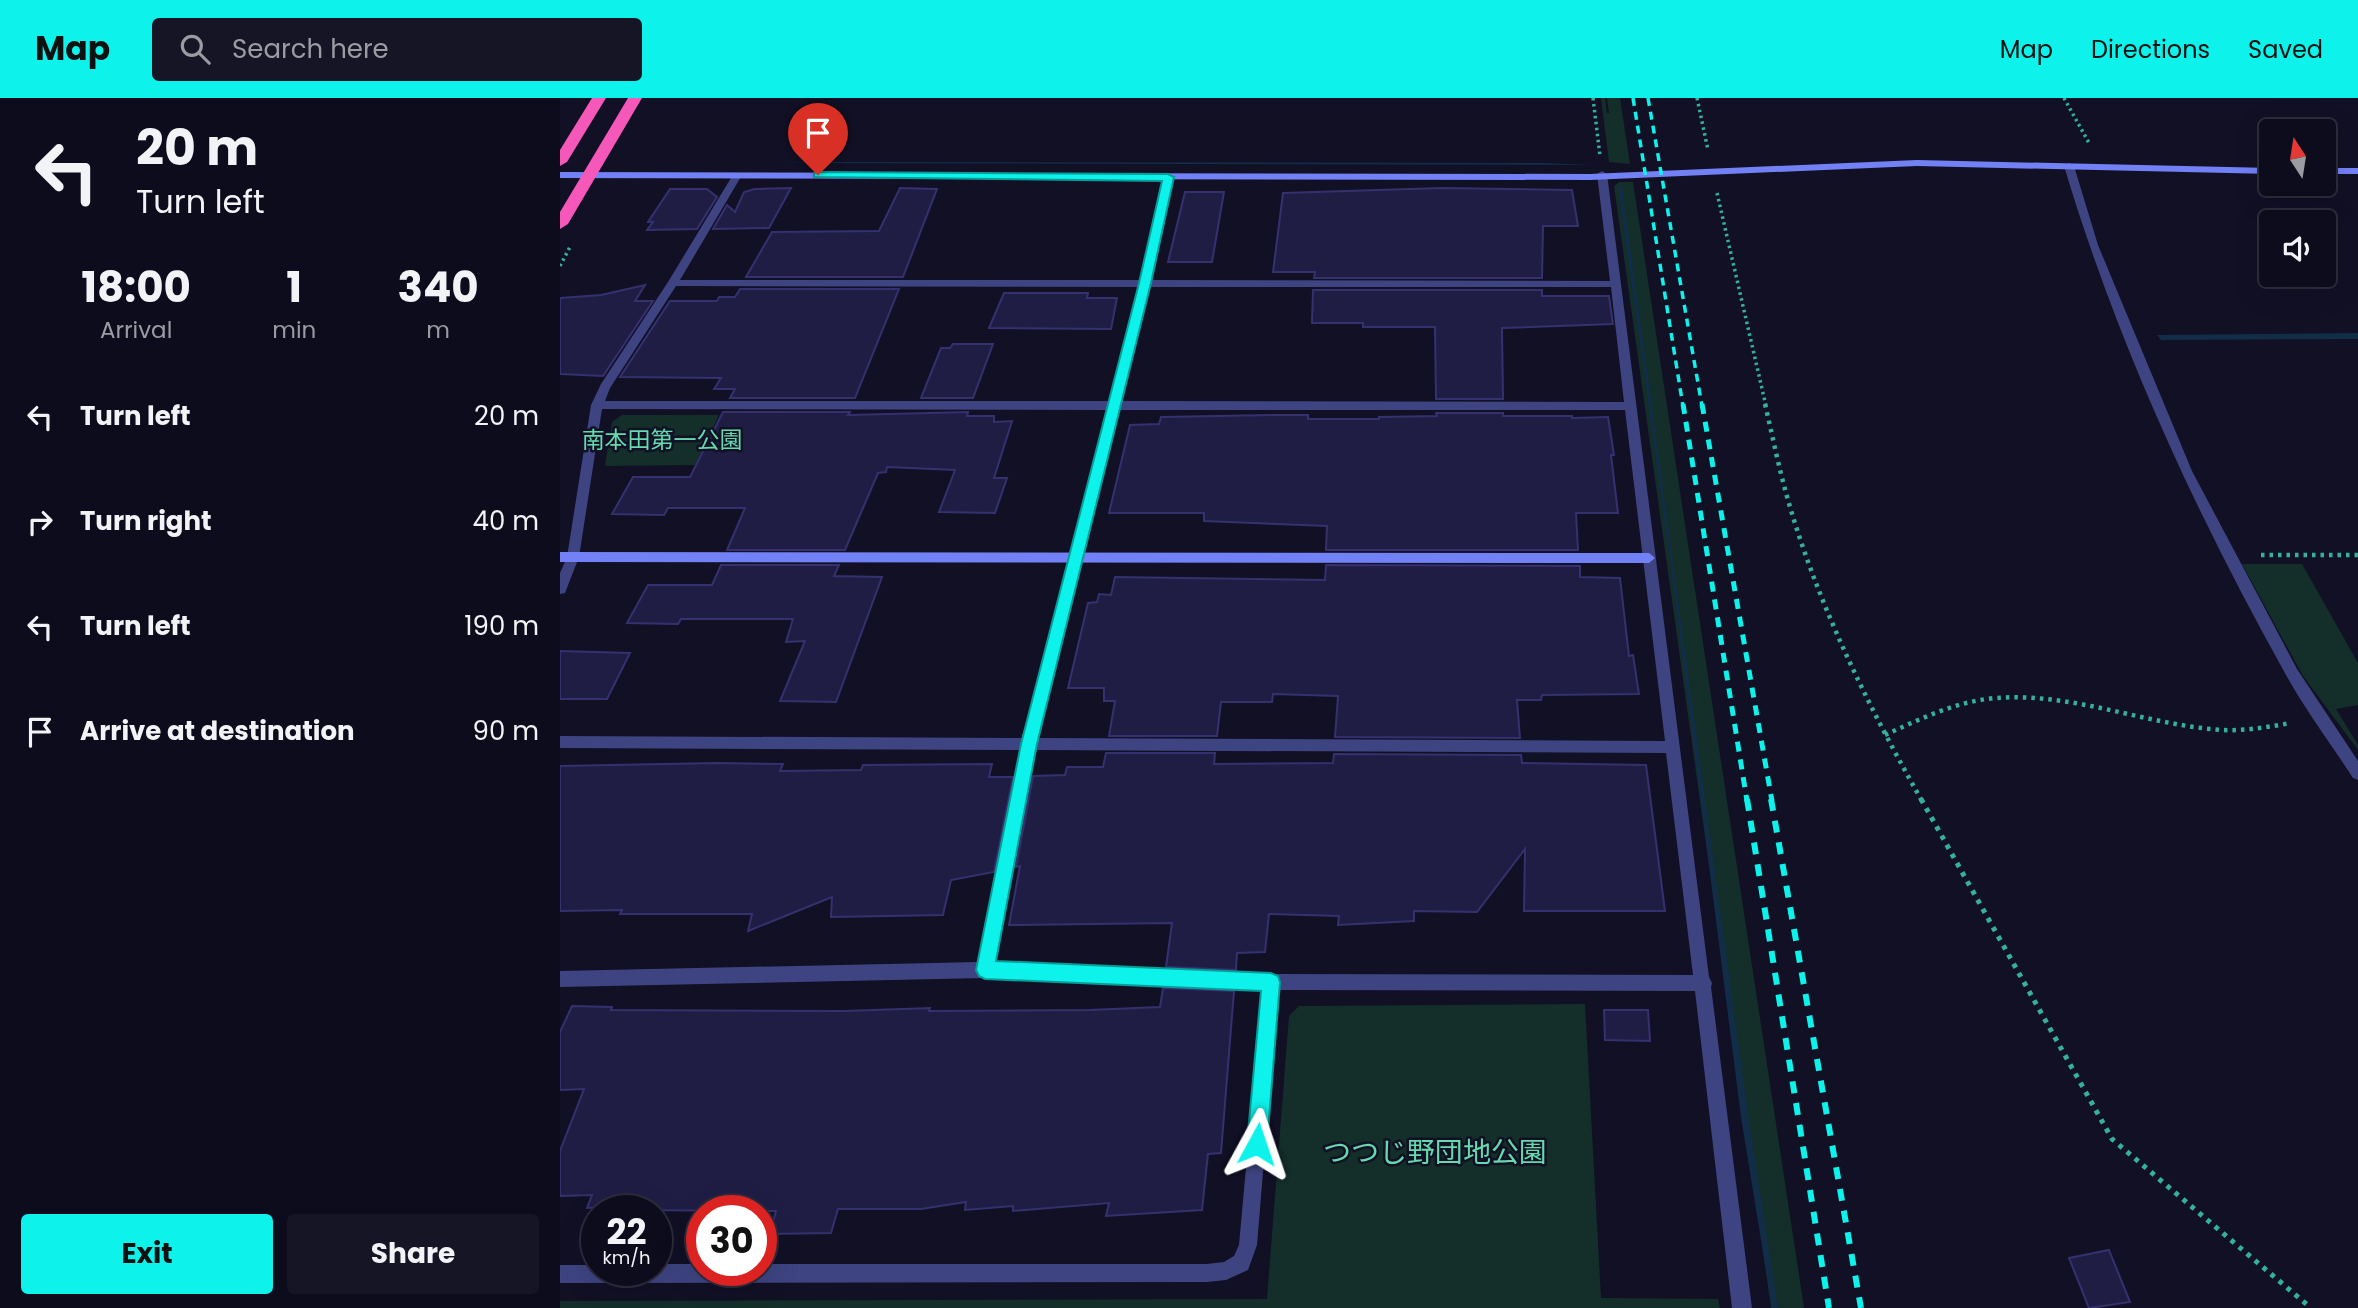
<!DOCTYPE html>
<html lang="en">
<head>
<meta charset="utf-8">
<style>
	:root { --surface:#0d0c1c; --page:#161525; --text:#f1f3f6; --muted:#9a9ba3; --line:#2d2c3b; --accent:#0df2ea }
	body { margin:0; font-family:Poppins,"Noto Sans JP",sans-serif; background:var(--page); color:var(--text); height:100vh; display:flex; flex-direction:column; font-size:26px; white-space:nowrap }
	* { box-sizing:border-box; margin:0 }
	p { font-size:23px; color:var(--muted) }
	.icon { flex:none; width:38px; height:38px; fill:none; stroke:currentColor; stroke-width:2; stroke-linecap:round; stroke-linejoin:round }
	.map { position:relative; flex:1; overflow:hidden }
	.details { display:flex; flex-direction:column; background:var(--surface); width:560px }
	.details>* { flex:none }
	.top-card { background:#0d0c1c; color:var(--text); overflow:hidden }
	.needle { width:46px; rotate:348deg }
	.controls { position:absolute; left:1699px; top:21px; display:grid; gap:14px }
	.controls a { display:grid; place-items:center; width:77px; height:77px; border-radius:7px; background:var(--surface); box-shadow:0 7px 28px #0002,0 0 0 2px var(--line); font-size:35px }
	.speed { position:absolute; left:21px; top:1097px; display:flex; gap:14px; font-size:35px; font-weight:700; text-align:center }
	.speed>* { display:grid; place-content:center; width:91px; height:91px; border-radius:50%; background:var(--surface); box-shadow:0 7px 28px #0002,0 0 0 2px var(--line); line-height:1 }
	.speed small { font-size:18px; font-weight:400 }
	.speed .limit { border:10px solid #d22; background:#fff; color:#111 }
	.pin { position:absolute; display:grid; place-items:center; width:60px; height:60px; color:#fff; margin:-72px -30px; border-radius:50% 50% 50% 0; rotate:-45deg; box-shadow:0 0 7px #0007 }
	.pin .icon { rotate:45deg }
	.me { position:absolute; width:77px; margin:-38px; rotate:5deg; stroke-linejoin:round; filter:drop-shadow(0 0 5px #0008) }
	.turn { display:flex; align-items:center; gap:24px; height:147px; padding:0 21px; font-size:32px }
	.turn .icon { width:91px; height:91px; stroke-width:2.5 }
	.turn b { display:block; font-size:49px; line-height:60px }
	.eta { display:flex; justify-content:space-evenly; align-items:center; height:119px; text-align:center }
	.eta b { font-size:42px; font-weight:700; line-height:49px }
	.button { display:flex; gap:14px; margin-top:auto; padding:14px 21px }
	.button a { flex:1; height:80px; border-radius:7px; background:var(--accent); color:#111; font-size:28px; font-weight:700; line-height:80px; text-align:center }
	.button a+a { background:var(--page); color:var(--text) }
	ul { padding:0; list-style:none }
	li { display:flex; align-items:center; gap:21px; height:105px; padding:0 21px }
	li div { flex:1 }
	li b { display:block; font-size:26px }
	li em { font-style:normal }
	header { display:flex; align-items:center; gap:42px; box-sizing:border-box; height:98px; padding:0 35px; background:var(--accent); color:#111 }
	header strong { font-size:33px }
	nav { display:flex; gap:38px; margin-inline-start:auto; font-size:24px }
	.search { width:490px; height:63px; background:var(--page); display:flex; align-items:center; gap:18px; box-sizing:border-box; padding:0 24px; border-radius:7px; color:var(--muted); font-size:26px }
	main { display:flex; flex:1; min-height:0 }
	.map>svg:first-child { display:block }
	.green { fill:#142f2a }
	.water { fill:#112d48 }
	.building { fill:#201d45; stroke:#35316f; stroke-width:2 }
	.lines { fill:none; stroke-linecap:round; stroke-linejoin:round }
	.path-far2 { stroke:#36b199; stroke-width:3.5; stroke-dasharray:2.5 3.5; stroke-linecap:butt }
	.path-far1 { stroke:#36b199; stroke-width:4.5; stroke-dasharray:3.5 5; stroke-linecap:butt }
	.path { stroke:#36b199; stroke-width:5; stroke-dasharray:4.5 6; stroke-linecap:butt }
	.street { fill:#3e4481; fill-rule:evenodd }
	.secondary { fill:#7381f7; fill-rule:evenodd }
	.highway { fill:#f658b9; fill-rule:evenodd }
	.rail-far2 { stroke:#0df2ea; stroke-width:3.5; stroke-dasharray:8 6; stroke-linecap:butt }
	.rail-far1 { stroke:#0df2ea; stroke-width:5; stroke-dasharray:10 8; stroke-linecap:butt }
	.rail { stroke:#0df2ea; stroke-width:6; stroke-dasharray:12 10; stroke-linecap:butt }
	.route { fill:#0df2ea; stroke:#089d98; stroke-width:2 }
	.labels { text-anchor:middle; stroke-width:5; stroke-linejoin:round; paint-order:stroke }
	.park-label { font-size:23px; fill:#66d9ad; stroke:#111025 }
	.near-park-label { font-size:28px; fill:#66d9ad; stroke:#111025 }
</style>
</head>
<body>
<header>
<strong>Map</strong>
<div class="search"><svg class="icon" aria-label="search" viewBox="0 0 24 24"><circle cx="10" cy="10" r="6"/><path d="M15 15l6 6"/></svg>Search here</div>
<nav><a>Map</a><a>Directions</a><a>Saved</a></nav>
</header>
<main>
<section class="details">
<div class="top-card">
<div class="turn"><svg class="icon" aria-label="left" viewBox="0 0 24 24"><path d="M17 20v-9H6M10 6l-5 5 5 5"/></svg><div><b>20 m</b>Turn left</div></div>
</div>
<div class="eta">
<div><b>18:00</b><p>Arrival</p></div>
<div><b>1</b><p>min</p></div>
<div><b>340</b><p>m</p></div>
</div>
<ul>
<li><svg class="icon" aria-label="left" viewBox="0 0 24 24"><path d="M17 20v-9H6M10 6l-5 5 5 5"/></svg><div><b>Turn left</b></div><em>20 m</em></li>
<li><svg class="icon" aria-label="right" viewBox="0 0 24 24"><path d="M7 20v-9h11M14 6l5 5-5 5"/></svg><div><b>Turn right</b></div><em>40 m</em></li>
<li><svg class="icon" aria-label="left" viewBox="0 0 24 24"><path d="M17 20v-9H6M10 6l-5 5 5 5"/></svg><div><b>Turn left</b></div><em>190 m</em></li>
<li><svg class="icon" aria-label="arrive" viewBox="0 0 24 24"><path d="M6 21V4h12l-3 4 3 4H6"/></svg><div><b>Arrive at destination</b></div><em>90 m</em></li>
</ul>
<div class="button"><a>Exit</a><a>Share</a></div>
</section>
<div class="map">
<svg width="1798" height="1210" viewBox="0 0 1798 1210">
	<rect width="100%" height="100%" fill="#111025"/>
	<g class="green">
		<polygon points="1041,0 1045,0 1047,15 1049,15 1047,0 1060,0 1070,66 1049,64"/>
		<polygon points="1059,84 1073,84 1244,1210 1211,1210 1054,88"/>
		<polygon points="62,317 159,317 135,367 45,368 52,324"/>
		<polygon points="1682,466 1742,466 1798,565 1798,607 1776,611 1798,647 1798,652 1743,578"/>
		<polygon points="1025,906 1041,1200 1158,1201 1160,1210 0,1210 0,1203 707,1201 729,918 739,908"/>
	</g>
	<g class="water">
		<polygon points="288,64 985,65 1032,67 221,65"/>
		<polygon points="1058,88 1062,89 1188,1017 1218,1210 1212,1210 1181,1019 1110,461"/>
		<polygon points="1798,235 1798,241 1601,242 1597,237"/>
	</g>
	<g class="building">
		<polygon points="231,90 209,130 153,131 167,107 175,114 184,94 195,91"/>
		<polygon points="340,90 377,91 343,179 186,179 212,134 319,133"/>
		<polygon points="882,90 1012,92 1018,128 983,128 982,180 754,180 755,174 713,174 723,95"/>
		<polygon points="110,91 147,91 157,99 137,131 87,132 93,124 88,124"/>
		<polygon points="625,94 664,94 652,164 608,164"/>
		<polygon points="85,187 75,203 93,203 43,278 0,276 0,200 41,197"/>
		<polygon points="180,191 339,191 295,300 170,300 175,291 154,291 161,280 60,279 110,203 157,203 159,199 175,199"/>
		<polygon points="753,192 982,192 982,198 1049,198 1053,226 942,230 943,301 876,301 875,229 803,229 803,225 752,225"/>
		<polygon points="444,195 528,195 527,200 557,200 551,231 429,230"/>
		<polygon points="393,246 433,246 413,300 361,300 381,250 390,250"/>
		<polygon points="163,314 290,314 288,317 408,314 407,318 434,318 434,324 452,323 434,380 447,380 435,415 379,414 395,372 327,369 326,374 318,375 285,452 167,452 185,410 108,410 104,417 52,416 73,379 130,379"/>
		<polygon points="876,315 943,315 943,318 1012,318 1012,320 1048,319 1054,357 1051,357 1058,415 1016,415 1018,452 766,452 767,428 644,423 644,415 549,415 570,327 599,326 601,319 714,317 748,317 748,321 819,321 819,319 877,318"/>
		<polygon points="161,467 279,467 274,478 322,479 276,604 220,603 245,543 226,544 233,521 121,521 118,526 67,525 88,487 152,487"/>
		<polygon points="766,467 1020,468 1020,479 1060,480 1069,558 1073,557 1079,596 982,597 981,602 957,602 960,640 775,639 778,598 713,596 712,604 661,604 657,638 549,638 555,603 544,603 544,590 508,590 528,505 537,504 539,496 551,497 555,479 765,482"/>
		<polygon points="0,553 70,555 47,601 0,601"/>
		<polygon points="546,655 655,655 654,666 773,665 774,656 961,657 962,665 1086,667 1105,813 964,813 965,751 917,814 854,813 854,823 778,827 779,818 709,816 705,854 677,855 676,872 606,869 612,825 449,827 460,768 456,769 473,678 505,677 507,669 543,669"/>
		<polygon points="157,665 223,666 220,673 301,672 303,667 432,666 429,679 453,679 434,774 391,782 383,817 271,819 272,799 188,833 192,816 60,816 62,812 0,813 0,668"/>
		<polygon points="603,890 674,893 661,1055 648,1056 642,1112 546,1118 549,1105 453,1113 453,1108 405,1112 406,1104 361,1111 278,1111 271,1135 210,1136 216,1113 66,1112 67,1108 27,1110 32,1097 0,1098 0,1053 24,991 0,992 0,934 12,908 52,909 51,912 284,913 370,910 369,913 529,912 600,909"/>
		<polygon points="1044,912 1088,912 1090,943 1045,942"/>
		<polygon points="1549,1152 1570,1204 1529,1210 1509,1160"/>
	</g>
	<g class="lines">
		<g class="path-far2">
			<polyline points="1033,0 1040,58"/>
			<polyline points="1137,0 1148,52"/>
			<polyline points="1504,0 1529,45"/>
			<polyline points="1157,95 1206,308"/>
			<polyline points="0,168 11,147"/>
		</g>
		<g class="path-far1">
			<path d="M 1205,306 C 1212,336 1218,366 1226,395 C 1256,503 1307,606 1362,703"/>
			<polyline points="1701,457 1798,457"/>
			<path d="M 1325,637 C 1360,621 1397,603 1436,600 C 1513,594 1586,627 1662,632 C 1685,633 1708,629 1731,625"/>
		</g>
		<polyline class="path" points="1361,701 1552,1041 1751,1210"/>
		<g class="street">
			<path d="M 1509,65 L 1514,68 L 1538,147 L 1632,373 L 1737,571 L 1798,663 L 1798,682 L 1793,680 C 1771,646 1746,613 1726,577 C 1636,416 1557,245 1504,68 Z"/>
			<path d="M 1042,73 L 1047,76 L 1149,879 L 1152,885 L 1151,889 L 1192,1210 L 1172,1210 L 1135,893 L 718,892 L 697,1147 L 688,1172 L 666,1182 L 647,1184 L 0,1185 L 0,1167 L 37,1167 L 37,1172 L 96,1172 L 96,1166 L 142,1166 L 142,1172 L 201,1172 L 201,1166 L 647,1166 L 664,1164 L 674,1158 L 679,1147 L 702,892 L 425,880 L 0,889 L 0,873 L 418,864 L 461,652 L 0,650 L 0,638 L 463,640 L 547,312 L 42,311 L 19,459 L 5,495 L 0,496 L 0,475 L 7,459 L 31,307 L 41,286 L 108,184 L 174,75 L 182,77 L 120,182 L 580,182 L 603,79 L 608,76 L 613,79 L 591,182 L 1050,183 L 1037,76 ZM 116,188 L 579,189 L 549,303 L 45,303 L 50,290 ZM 589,189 L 1051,189 L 1064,304 L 561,303 ZM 559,312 L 1065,312 L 1105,643 L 478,640 ZM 475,652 L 1106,655 L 1133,877 L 711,876 L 435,864 Z"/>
		</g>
		<g class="secondary">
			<polygon points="1357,62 1712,70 1712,76 1357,68 1030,82 0,80 0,74 1030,76"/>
			<rect x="1764" y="70" width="34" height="6"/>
			<polygon points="0,454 1089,455 1095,460 1089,465 0,464"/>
		</g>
		<g class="highway">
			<polygon points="32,0 46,0 7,64 0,68 0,52"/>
			<polygon points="68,0 82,0 8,126 0,131 0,114"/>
		</g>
		<g class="rail-far2">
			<polyline points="1073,0 1123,308"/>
			<polyline points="1088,0 1142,308"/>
		</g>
		<g class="rail-far1">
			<polyline points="1123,306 1187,703"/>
			<polyline points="1142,306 1212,703"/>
		</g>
		<g class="rail">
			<polyline points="1187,701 1269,1210"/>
			<polyline points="1211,701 1301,1210"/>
		</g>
	</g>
	<polygon class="route" points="258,74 608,76 614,79 591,185 477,646 436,863 711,875 718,878 720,884 707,1046 704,1053 697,1056 690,1053 687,1046 701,893 425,881 419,878 416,872 461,646 579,185 602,83 254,79 254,75"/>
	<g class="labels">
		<g class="park-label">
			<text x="102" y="350">南本田第一公園</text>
		</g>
		<g class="near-park-label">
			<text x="875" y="1064">つつじ野団地公園</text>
		</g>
	</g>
</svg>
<div class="controls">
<a><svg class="needle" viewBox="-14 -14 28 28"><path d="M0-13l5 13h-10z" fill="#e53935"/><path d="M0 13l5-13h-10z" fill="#9a9ba3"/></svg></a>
<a><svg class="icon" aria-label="sound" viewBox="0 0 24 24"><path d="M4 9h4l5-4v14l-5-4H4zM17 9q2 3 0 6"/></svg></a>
</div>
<div class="speed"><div>22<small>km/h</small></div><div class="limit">30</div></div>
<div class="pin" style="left:258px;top:77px;background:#d93025"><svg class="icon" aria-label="arrive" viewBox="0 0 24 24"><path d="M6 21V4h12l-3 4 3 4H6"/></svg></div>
<svg class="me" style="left:697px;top:1046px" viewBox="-20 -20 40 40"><path d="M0-17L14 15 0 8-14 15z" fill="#0df2ea" stroke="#fff" stroke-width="4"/></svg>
</div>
</main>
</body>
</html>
